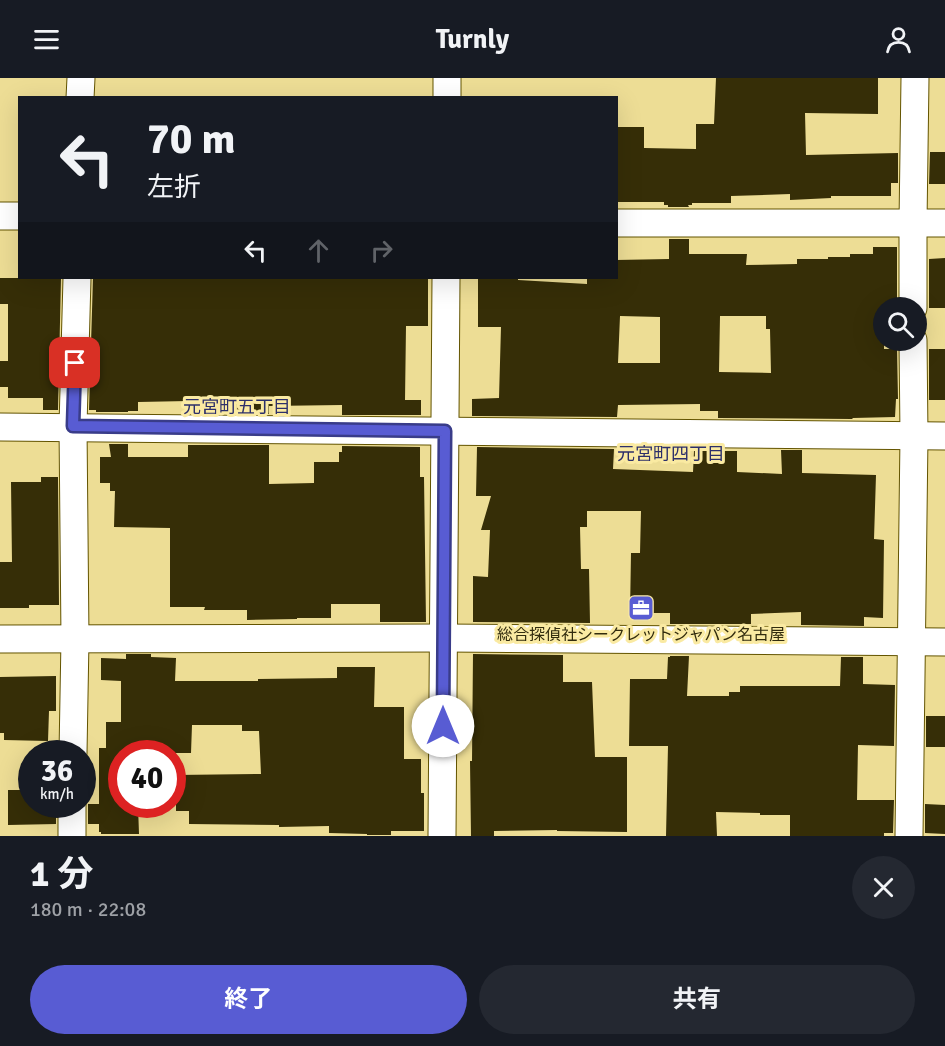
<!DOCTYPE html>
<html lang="ja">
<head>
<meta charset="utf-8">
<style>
	:root { --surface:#171b24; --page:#242831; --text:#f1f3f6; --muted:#9ea1a6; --accent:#585cd3 }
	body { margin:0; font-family:Signika,"Noto Sans JP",sans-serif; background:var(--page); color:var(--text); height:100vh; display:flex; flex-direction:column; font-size:22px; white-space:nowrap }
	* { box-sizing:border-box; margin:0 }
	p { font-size:20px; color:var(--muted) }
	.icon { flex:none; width:33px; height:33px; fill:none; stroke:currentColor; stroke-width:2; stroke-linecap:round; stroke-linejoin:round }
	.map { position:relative; height:758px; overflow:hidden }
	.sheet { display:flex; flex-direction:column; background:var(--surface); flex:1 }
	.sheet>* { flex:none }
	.guide { position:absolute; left:18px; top:18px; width:600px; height:183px; border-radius:0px; box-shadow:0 6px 24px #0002; background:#171b24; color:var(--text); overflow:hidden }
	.tools { position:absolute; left:873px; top:219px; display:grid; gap:12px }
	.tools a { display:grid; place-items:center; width:54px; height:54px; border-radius:50%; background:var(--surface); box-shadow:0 6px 24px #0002; font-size:30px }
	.speed { position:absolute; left:18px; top:662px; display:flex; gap:12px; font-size:30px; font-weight:700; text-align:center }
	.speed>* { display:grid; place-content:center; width:78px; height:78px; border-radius:50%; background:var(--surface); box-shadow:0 6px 24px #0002; line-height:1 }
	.speed small { font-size:15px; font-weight:400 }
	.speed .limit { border:9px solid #d22; background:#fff; color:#111 }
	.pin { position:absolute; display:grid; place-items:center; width:51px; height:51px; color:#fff; margin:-26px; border-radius:12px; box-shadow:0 3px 9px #0006 }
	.me { position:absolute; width:66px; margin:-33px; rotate:0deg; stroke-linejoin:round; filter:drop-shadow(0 0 4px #0008) }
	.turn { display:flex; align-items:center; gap:21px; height:126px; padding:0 30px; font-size:27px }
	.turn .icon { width:78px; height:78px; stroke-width:2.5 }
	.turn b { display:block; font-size:42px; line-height:51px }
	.lanes { display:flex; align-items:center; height:57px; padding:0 30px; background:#0003; justify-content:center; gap:30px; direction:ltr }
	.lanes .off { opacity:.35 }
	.round { display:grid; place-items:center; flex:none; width:63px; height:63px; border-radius:32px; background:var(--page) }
	.summary { display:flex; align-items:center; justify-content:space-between; height:102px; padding:0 30px }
	h1 { font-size:36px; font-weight:700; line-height:45px }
	.button { display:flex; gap:12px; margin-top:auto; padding:12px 30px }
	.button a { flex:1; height:69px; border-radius:36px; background:var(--accent); color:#fff; font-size:24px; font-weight:700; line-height:69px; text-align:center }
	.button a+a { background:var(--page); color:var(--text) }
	header { display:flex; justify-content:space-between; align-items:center; height:78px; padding:0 30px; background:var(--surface); font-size:27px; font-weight:700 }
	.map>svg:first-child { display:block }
	.building { fill:#362e07; fill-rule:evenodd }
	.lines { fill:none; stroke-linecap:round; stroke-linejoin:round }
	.minor-casing { stroke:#635400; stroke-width:29 }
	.minor { stroke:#fff; stroke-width:27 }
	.route-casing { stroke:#393c89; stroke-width:15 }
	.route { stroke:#585cd3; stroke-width:10 }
	.labels { text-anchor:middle; stroke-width:6; stroke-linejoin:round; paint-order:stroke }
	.poi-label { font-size:16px; fill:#322c0e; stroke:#faeaa2 }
	.neighbourhood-label { font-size:18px; fill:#2c2f6a; stroke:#faeaa2 }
</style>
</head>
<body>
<header><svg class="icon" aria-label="menu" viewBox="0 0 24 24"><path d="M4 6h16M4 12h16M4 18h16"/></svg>Turnly<svg class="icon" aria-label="person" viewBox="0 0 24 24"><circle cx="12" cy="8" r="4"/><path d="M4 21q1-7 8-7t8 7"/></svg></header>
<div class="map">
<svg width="945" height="758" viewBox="0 0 945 758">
	<rect width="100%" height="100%" fill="#eddd95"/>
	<g class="building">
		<polygon points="716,0 878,0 878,36 805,35 806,77 898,75 898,105 891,105 891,118 831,118 831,120 790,122 790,116 731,118 731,125 692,125 692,127 688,127 689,129 668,129 668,127 664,127 664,124 616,124 616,49 644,49 644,70 696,71 696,46 714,46"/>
		<polygon points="930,74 945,74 945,106 929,106"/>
		<path d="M 669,161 L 689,161 L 689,176 L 747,176 L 746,187 L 797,186 L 797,181 L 828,181 L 828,179 L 850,179 L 850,176 L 873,176 L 873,169 L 897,169 L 897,230 L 884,230 L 884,271 L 897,271 L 898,321 L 896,321 L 895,339 L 853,340 L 852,341 L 718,340 L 718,333 L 700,333 L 700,326 L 618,327 L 617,339 L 472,338 L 472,321 L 499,320 L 501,249 L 478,249 L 478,200 L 518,200 L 518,202 L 587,206 L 587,200 L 616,200 L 616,182 L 669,181 ZM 620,238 L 660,239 L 660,285 L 618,285 ZM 720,238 L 766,238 L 766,251 L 770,251 L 771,295 L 719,294 Z"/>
		<polygon points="945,180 945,230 929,230 929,181"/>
		<polygon points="0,200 61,200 58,332 43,332 43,320 8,320 8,309 0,309 0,283 8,283 8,226 0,226"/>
		<polygon points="93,200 428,200 428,248 406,248 405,322 421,322 421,337 342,337 342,327 269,328 269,336 188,335 188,323 138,324 138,333 128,333 128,334 96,334 96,332 89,332"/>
		<rect x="929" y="271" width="16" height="51"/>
		<polygon points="109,366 128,366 128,379 188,379 188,367 269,367 269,406 314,405 314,384 339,384 339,374 342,374 342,368 420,369 420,399 424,399 426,544 380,544 380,526 331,526 331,540 297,540 297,541 247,542 247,532 204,532 205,529 170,529 170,450 114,449 115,413 110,413 110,405 100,405 100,379 111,379"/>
		<polygon points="477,369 614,371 613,391 693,394 694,373 737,373 737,394 782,396 781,372 802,372 802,395 876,397 874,461 884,462 883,540 864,539 864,548 801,547 801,534 751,536 751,546 670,546 670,535 630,535 631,475 640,475 641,433 587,433 587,449 580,449 581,491 589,491 590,545 473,544 473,498 488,499 490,452 481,452 491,418 476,418"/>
		<polygon points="41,399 58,399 59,527 29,527 29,530 0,530 0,484 12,484 11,404 41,404"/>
		<polygon points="126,576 151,576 151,579 176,580 175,603 258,603 258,601 337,600 337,589 375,589 374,629 404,629 404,681 421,681 421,715 424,715 424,753 391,753 391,757 367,757 367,756 329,755 329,748 279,749 279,747 189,746 189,733 176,733 176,697 261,696 259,653 242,653 242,647 192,647 191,675 122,675 122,728 138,728 139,756 101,756 101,754 99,754 99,746 88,746 88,726 99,726 99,670 106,670 106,644 121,644 121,603 101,602 101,580 126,581"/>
		<polygon points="473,576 563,577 563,604 592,604 595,679 627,679 627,754 557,753 557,752 494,753 494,758 471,758 470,683 472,683"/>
		<polygon points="670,578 689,578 687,618 729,618 729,614 740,614 740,608 840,608 841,579 863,579 863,606 895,607 894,668 858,667 857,722 894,722 893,755 884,755 884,758 790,758 790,737 760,737 760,735 716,734 717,758 666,758 668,668 629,668 630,601 667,601 668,579 670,579"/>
		<polygon points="56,598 56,633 49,633 48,663 4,662 4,655 0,655 0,599"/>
		<rect x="926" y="638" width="19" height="31"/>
		<polygon points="8,712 32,712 32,726 56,726 56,746 8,747"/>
		<polygon points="925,726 945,727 945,756 925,755"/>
	</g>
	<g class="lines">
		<g class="minor-casing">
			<g id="minor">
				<polyline points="80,20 81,0"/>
				<polyline points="447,20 447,0"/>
				<polyline points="0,138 20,138"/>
				<polyline points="616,145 945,145"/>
				<polyline points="913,230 913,145 915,0"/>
				<polyline points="0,349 945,358"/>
				<polyline points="0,561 444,560 945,564"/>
				<polyline points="73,675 75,561 73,348 77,200"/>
				<polyline points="72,758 72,726"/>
				<polyline points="442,758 446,200"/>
				<polyline points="909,758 914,358 913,262"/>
			</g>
		</g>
		<use href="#minor" class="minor"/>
	</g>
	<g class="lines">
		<g class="route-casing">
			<polyline id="route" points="75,285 73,348 445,353 443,648"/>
		</g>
		<use href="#route" class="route"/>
	</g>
	<defs>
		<g id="office-square" transform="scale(1.35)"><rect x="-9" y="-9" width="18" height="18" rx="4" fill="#585cd3" stroke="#faeaa2"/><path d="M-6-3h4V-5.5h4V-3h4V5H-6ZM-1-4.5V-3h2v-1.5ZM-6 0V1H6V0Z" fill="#fff"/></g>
	</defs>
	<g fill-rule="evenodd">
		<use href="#office-square" x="641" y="530"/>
	</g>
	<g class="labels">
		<g class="poi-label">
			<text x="641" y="562">総合探偵社シークレットジャパン名古屋</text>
		</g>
		<g class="neighbourhood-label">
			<text x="237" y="335">元宮町五丁目</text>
			<text x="671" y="382">元宮町四丁目</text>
		</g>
	</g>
</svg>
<div class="tools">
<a><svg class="icon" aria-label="search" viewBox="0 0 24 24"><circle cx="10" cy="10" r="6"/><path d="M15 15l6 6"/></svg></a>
</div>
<div class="speed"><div>36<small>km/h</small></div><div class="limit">40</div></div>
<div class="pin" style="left:75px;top:285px;background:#d93025"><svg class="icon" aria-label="arrive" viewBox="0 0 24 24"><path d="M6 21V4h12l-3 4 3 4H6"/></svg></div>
<svg class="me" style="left:443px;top:648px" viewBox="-20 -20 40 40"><circle r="19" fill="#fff"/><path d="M0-13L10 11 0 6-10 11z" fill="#585cd3"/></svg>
<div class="guide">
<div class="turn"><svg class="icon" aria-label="left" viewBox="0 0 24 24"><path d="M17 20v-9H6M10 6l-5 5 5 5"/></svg><div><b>70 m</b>左折</div></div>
<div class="lanes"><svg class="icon" aria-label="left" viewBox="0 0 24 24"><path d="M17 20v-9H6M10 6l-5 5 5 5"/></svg><svg class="icon off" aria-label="ahead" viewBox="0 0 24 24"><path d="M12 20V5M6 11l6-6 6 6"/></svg><svg class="icon off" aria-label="right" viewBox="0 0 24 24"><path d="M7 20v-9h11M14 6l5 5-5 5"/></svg></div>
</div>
</div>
<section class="sheet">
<div class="summary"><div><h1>1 分</h1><p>180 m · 22:08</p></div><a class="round"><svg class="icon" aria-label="close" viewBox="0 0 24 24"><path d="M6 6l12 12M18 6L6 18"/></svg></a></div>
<div class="button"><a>終了</a><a>共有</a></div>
</section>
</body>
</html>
